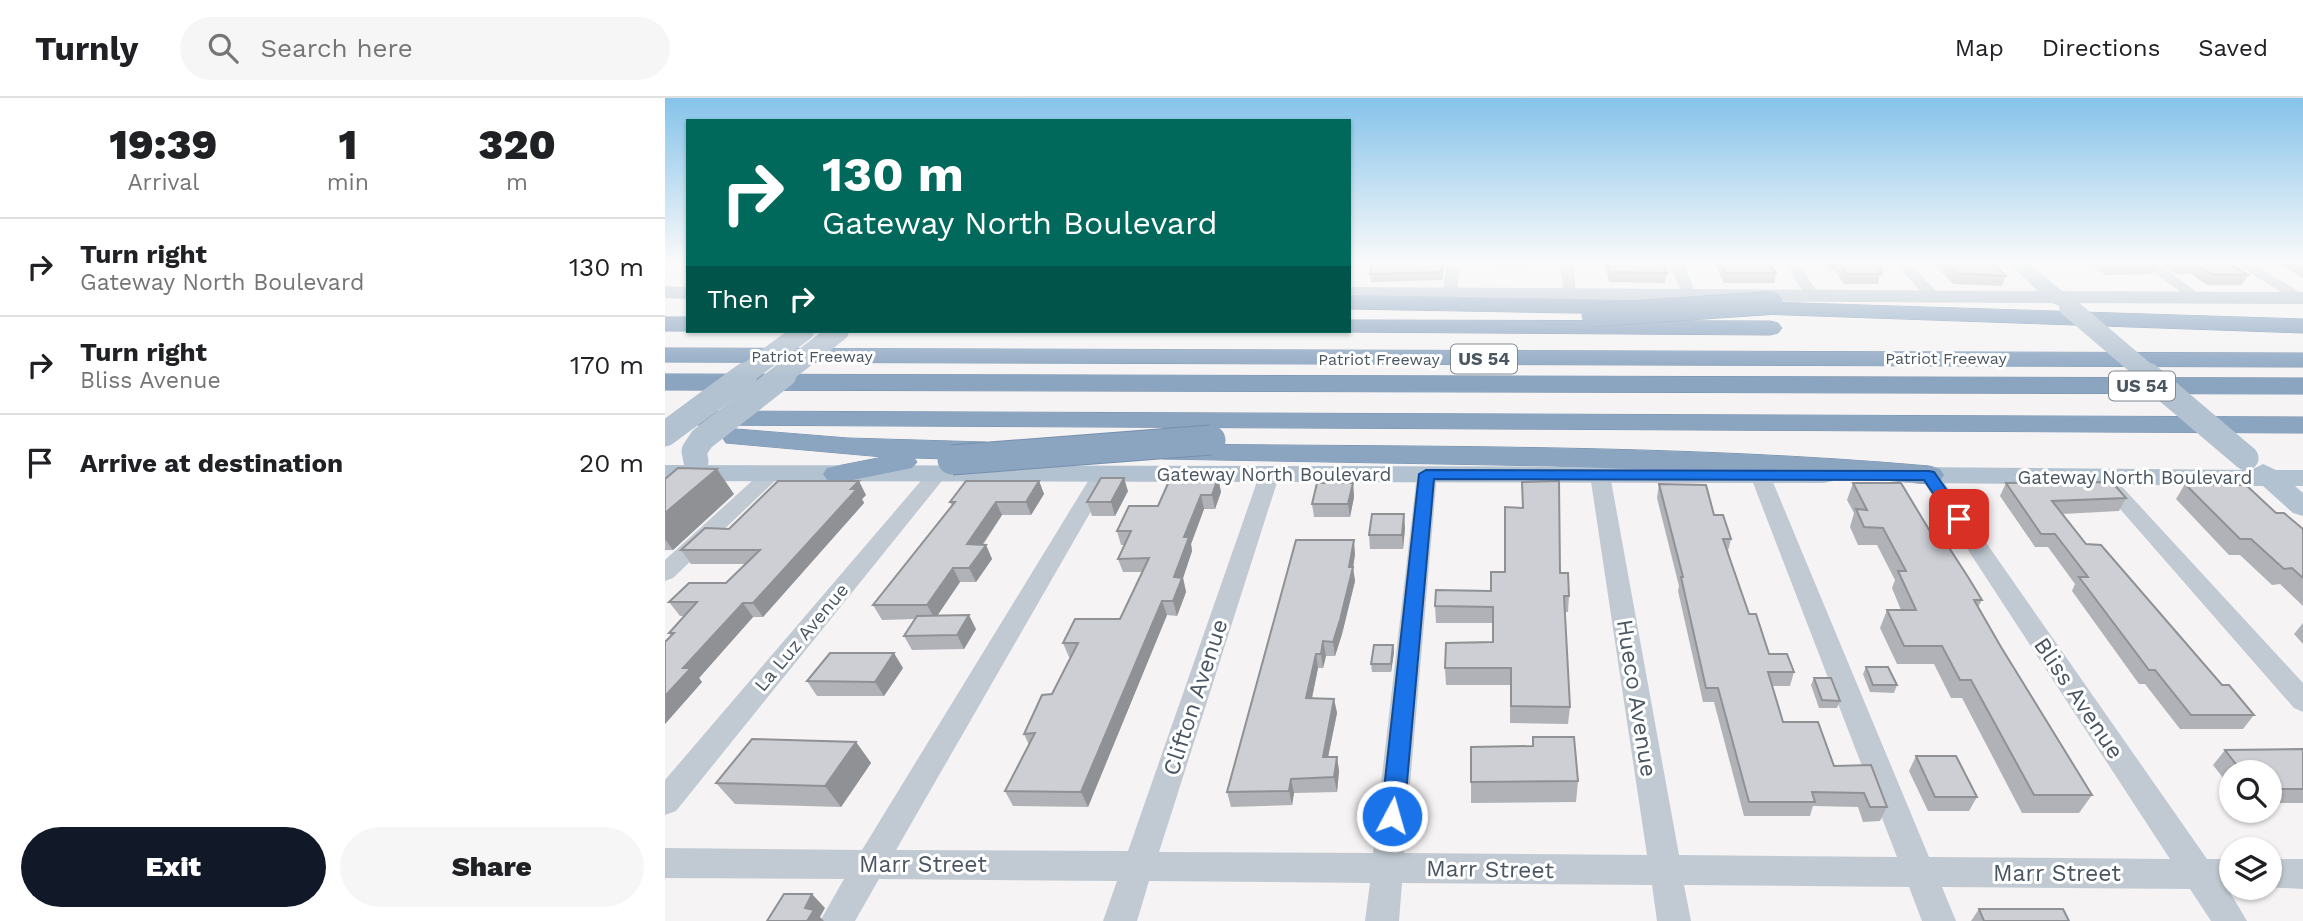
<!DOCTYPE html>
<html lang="en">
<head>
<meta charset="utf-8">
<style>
	:root { --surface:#fff; --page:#f6f6f6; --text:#202124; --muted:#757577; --line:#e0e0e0; --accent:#111827 }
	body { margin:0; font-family:"Work Sans",sans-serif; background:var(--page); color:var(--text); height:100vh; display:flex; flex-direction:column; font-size:26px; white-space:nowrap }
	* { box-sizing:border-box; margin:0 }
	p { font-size:23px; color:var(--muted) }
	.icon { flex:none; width:38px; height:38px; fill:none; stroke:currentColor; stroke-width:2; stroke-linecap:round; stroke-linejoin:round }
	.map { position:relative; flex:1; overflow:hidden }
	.side { display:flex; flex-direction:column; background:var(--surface); width:665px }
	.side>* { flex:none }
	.hud { position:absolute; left:21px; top:21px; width:665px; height:214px; border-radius:0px; box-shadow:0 2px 5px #0004; background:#00695c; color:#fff; overflow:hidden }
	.tools { position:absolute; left:1554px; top:662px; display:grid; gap:14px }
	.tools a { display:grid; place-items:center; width:63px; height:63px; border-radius:50%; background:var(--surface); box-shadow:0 2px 5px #0004; font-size:35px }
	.pin { position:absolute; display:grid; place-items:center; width:60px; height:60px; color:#fff; margin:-30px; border-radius:14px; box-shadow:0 4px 10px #0006 }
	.me { position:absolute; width:77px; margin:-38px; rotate:6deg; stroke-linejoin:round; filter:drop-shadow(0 0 5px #0008) }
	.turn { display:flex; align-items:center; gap:24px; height:147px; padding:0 21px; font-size:32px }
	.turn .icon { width:91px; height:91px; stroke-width:2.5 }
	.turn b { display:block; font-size:49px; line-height:60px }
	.then { display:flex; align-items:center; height:66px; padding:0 21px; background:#0003; gap:14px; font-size:26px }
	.eta { display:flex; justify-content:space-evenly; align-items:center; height:119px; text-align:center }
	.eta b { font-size:42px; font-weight:800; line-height:49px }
	.primary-button { display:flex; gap:14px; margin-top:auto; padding:14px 21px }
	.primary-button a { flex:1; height:80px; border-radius:42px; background:var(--accent); color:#fff; font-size:28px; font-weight:800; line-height:80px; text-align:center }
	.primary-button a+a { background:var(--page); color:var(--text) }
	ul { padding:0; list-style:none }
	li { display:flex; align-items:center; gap:21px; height:98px; padding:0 21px; border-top:2px solid var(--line) }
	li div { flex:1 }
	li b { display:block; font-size:26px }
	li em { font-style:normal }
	header { display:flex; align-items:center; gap:42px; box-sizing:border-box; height:98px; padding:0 35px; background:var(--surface); border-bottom:2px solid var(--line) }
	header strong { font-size:33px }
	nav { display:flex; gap:38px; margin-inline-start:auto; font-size:24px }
	.search { width:490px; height:63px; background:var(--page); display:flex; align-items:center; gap:18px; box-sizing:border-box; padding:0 24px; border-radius:38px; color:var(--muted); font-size:26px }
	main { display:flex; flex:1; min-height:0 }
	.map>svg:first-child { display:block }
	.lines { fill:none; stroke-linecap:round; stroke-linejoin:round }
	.highway-casing { stroke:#7690ad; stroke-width:1 }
	.minor { fill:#c1cad2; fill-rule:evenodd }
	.major { fill:#b3c2d1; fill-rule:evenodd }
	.highway { fill:#8ba5c1; fill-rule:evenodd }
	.highway-bridge-far1-casing { stroke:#7690ad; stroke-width:24; stroke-linecap:butt }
	.highway-bridge-casing { stroke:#7690ad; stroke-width:31; stroke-linecap:butt }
	.major-bridge-far1 { stroke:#b3c2d1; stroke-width:20 }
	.major-bridge { stroke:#b3c2d1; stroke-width:25 }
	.highway-bridge-far1 { stroke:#8ba5c1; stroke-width:23 }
	.highway-bridge { stroke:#8ba5c1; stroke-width:29 }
	.wall { fill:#b0b2b7 }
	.shaded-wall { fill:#909195 }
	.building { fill:#cdcfd5; stroke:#909195; stroke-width:2 }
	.route { fill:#1a73e8; stroke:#114b97; stroke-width:2 }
	.labels { text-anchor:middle; stroke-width:6; stroke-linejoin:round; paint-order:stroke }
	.far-street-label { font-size:16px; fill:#4a5661; stroke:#fff }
	.shield { fill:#fff; stroke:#808990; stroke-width:2 }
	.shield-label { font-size:18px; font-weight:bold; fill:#4a5661 }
	.street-label { font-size:19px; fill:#4a5661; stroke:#fff }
	.near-street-label { font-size:23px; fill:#4a5661; stroke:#fff }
</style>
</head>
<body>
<header>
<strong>Turnly</strong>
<div class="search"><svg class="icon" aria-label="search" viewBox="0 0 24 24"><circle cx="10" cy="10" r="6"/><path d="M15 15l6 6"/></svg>Search here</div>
<nav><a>Map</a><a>Directions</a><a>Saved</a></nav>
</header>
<main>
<section class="side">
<div class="eta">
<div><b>19:39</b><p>Arrival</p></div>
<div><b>1</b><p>min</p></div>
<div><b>320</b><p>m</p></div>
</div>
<ul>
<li><svg class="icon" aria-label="right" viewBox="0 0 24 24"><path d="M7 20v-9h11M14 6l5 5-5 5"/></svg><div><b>Turn right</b><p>Gateway North Boulevard</p></div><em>130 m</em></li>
<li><svg class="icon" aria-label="right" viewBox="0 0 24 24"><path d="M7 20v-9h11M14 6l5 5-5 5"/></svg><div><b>Turn right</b><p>Bliss Avenue</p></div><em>170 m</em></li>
<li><svg class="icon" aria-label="arrive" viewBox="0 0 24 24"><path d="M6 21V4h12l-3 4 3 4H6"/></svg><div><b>Arrive at destination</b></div><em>20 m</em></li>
</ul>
<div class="primary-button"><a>Exit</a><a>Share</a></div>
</section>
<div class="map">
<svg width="1638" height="823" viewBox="0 0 1638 823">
	<rect width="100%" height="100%" fill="#f5f3f3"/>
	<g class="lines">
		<g class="highway-casing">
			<g id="highway">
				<polygon points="684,197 965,202 976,209 965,216 684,211"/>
				<polygon points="1073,203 1638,221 1638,235 1065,215 1062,210"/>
				<polygon points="0,219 23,219 24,233 0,233"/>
				<polygon points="684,222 1105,223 1113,225 1117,230 1113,235 1105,237 676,234 684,233"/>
				<polygon points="0,250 1638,255 1638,269 0,264"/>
				<polygon points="0,276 1638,280 1638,296 0,292"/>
				<polygon points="40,313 1638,319 1638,335 30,327 26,321 30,315"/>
				<polygon points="71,331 183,340 320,344 330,347 334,353 330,359 320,362 249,360 252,364 247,370 173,385 162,382 158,376 162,370 218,359 61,345 57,339 61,333"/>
				<path d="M 508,346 C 760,349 1013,346 1264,368 L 1275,371 L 1279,377 L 1275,383 L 1264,386 L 1196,380 L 887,368 L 498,361 L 494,355 L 498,349 Z"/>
			</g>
		</g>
		<g class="minor">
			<polygon points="0,164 10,164 0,169"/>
			<polygon points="781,164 795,164 792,195 785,199 778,195"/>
			<polygon points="894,164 908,164 911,199 906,200 899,196"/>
			<polygon points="1004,164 1018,164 1031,196 1029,199 1019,199"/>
			<polygon points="1119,164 1133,164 1154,197 1152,200 1142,200"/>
			<polygon points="1229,164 1243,164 1272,194 1272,200 1262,200"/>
			<polygon points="1474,164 1490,164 1539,199 1537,202 1527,202"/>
			<polygon points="1568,164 1584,164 1638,196 1638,204 1630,203"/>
			<polygon points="273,369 280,371 283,375 280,379 11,713 0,717 0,682 266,371"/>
			<polygon points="438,369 448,375 231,752 463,753 595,375 605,369 615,375 494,754 708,755 752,376 762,370 772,376 739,755 982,757 925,377 935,371 945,377 1014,757 1232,759 1085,377 1095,371 1105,377 1264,759 1505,761 1254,377 1264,371 1271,373 1542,761 1566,761 1566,789 1571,789 1563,791 1582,823 1546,823 1525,791 1277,789 1291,823 1257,823 1244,789 1019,787 1026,823 992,823 987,787 737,785 734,823 700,823 705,785 484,783 472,823 438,823 452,783 214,781 190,823 155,823 179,781 0,780 0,750 197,752 428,375"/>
			<polygon points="106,370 113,372 116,376 113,380 8,480 0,483 0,462 99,372"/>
			<polygon points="1442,378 1449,380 1638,585 1638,614 1629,610 1435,388 1432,384"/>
			<polygon points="1605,761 1638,761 1638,791 1600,789 1605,789"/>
		</g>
		<g class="major">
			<polygon points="1342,164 1362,164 1397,193 1638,194 1638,206 1406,205 1397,209 1387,205 684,201 684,189 1373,193"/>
			<polygon points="0,188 23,189 23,201 0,200"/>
			<polygon points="1598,366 1611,372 1638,372 1638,388 1630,388 1638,395 1638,418 1628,415 1598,388 1242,385 1233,383 1229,377 1233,371 1242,369 1586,372"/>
			<polygon points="0,367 1159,369 1168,371 1172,377 1168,383 1159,385 0,383"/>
		</g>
		<use href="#highway" class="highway"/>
		<g class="highway-bridge-far1-casing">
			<polyline id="highway-bridge-far1" points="928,217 1106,205"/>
		</g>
		<g class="highway-bridge-casing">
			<polyline id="highway-bridge" points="287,362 546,342"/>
		</g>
		<g class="major-bridge-far1">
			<polyline points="1404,209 1485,278"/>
			<polyline points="78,278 139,233"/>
			<polyline points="116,278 174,233"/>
		</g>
		<g class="major-bridge">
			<polyline points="1483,277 1581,360"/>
			<polyline points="0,336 80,277"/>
			<polyline points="31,363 29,353 37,341 119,277"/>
		</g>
		<use href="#highway-bridge-far1" class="highway-bridge-far1"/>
		<use href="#highway-bridge" class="highway-bridge"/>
	</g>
	<g class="wall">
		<polygon points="708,164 779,164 777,182 706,184 705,176"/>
		<polygon points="831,164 868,164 867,167 832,167"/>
		<polygon points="939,164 997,164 1002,175 1000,185 944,184"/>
		<polygon points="1049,164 1103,164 1111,175 1109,185 1059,185"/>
		<polygon points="1159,164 1219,164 1220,165 1217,175 1215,175 1213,186 1179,186 1170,173 1165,173"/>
		<polygon points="1267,164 1330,164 1329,166 1341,178 1337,188 1288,186"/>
		<polygon points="1423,164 1489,164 1492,166 1487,176 1440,177"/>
		<polygon points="1494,164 1561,164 1583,177 1577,187 1542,187 1526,176 1512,176"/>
		<polygon points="1611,164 1638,164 1638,180"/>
		<polygon points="553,380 556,394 550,411 539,411 526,446 527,453 518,480 521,494 512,518 502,517 423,709 348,708 340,693 364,647 359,636 387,596 406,559 404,559 398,545 455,521 477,474 458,474 453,461 460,447 456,447 452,433 493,408"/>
		<polygon points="0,381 69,396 8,452 0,452"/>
		<polygon points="374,383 379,396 366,417 337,417 318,447 321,447 327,461 311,484 295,484 272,518 311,531 299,551 247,552 239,538 250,521 217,522 208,507 287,408 285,404"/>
		<polygon points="857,384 904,498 903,514 900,514 905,609 903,626 845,625 845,587 781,587 780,570 828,544 828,525 771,525 770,508 826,493 840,474 857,410"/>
		<polygon points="688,385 689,399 685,419 649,419 647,406"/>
		<polygon points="1188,385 1272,445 1317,502 1313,509 1336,549 1427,697 1414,715 1357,715 1297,600 1286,600 1269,566 1232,566 1215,530 1222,512 1236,512 1227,490 1230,482 1212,447 1193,447 1185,429 1189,415 1182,402"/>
		<polygon points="1341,385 1461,400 1454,413 1397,416 1421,446 1557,587 1589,617 1578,631 1515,631 1480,586 1474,586 1407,493 1410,486 1383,449 1370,449 1335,398"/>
		<polygon points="994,386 1049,417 1066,441 1063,453 1084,516 1104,556 1129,574 1125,588 1107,588 1118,624 1169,668 1222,709 1215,723 1198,724 1193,709 1148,708 1145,718 1079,718 1049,604 1038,604 1013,493 1014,488 992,400"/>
		<polygon points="1520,386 1611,415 1638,431 1638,508 1615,486 1607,487 1575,457 1564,457 1511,401"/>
		<polygon points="463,393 450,418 427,418 422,404"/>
		<polygon points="201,397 197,401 199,405 98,519 88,519 34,580 37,584 0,626 6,538 4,535 20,518 15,518 4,504 61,485 81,466 26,466 16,452 64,431"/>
		<polygon points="740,430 738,451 705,451 704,437"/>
		<polygon points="690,456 688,470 690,483 677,536 670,558 661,558 658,570 653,570 647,600 669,601 672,615 663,659 672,659 674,673 672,694 629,695 627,707 566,709 562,694"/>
		<polygon points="1638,525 1638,546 1629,536"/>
		<polygon points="728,547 729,554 726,574 707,574 706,566"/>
		<polygon points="1201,569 1232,587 1229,595 1205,594 1198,576"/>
		<polygon points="238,570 219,598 152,598 142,583"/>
		<polygon points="1149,580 1175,603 1172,610 1154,610 1146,587"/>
		<polygon points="868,639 913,683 911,704 806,705 806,649 867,648"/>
		<polygon points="191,644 206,665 176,709 70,706 51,685"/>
		<polygon points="1638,651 1638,705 1605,705 1605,674 1566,674 1566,690 1548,667 1560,652"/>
		<polygon points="1251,658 1312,699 1304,713 1263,713 1244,673"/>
		<polygon points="1314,811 1404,823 1306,823"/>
	</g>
	<g class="shaded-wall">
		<polygon points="778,164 779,164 777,182 776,174"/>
		<polygon points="52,371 69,396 8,452 0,441 0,415"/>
		<polygon points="459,380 463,393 450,418 446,404"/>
		<polygon points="553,380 556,394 550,411 547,397"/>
		<polygon points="194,383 201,397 197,401 199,405 98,519 88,505"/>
		<polygon points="374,383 379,396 366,417 361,404"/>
		<polygon points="688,385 689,399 685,419 683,406"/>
		<polygon points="536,397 539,411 526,446 527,453 518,480 521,494 512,518 508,503 509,479 519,439"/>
		<polygon points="331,404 337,417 308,460 302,446"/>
		<polygon points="739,416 740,430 738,451 737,437"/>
		<polygon points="689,442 690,456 688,470 690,483 677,536 670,558 668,544"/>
		<polygon points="321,447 327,461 311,484 304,470"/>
		<polygon points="288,470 295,484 270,521 262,507"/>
		<polygon points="497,503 502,517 423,709 416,694"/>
		<polygon points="78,505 88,519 34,580 37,584 0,626 0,598 18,570"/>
		<polygon points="304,517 311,531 299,551 292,537"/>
		<polygon points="658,543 661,558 658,570 656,556"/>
		<polygon points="728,547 729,554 726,574 726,566"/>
		<polygon points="229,555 238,570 219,598 210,584"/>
		<polygon points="651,556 653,570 644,614 641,600"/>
		<polygon points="669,601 672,615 660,674 658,659"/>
		<polygon points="191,644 206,665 176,709 160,688"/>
		<polygon points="672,659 674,673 672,694 669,679"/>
		<polygon points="626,681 629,695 627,707 624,693"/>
		<polygon points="147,796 160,810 155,819 159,823 142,823 140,810"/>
	</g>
	<g class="building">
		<polygon points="708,164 778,164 776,174 705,176"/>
		<polygon points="942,164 997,164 1002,175 945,174"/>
		<polygon points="1055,164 1103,164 1111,175 1061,175"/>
		<polygon points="1173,164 1219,164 1220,165 1207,165 1216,176 1182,176"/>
		<polygon points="1281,164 1326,164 1341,178 1292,175"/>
		<polygon points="1441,164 1489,164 1492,166 1445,166"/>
		<polygon points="1514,164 1561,164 1583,177 1547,176 1531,166 1517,166"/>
		<polygon points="13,370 52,371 0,415 0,381"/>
		<polygon points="436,380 459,380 446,404 422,404"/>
		<polygon points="553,380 547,397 536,397 519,439 524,439 509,479 517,480 508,503 497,503 416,694 340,693 370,635 359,636 377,597 387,596 413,545 398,545 410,521 455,521 484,460 453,461 466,433 452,433 464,408 493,408 505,381"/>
		<polygon points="113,383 194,383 186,391 192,391 88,505 78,505 18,570 26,570 0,598 0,544 9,535 4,535 32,504 4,504 24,485 61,485 95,452 16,452 40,430 64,431"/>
		<polygon points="301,383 374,383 361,404 331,404 302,446 321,447 304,470 288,470 262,507 208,507 290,404 285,404"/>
		<polygon points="894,383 895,475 903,475 904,498 899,498 905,609 846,608 846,570 780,570 781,545 828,544 828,509 770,508 771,492 826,493 826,474 840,474 840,409 858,410 857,384"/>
		<polygon points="1447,384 1461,400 1387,403 1421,446 1436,447 1557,587 1564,587 1589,617 1526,617 1490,572 1484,572 1414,479 1423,479 1390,436 1376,436 1341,385"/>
		<polygon points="652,385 688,385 683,406 647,406"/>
		<polygon points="1188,385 1236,385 1272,445 1281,445 1303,479 1317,502 1309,502 1336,549 1427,697 1369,697 1306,582 1295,582 1277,548 1239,548 1222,512 1251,512 1233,473 1241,473 1218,430 1199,429 1191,411 1202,412"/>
		<polygon points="994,386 1041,387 1049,417 1058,417 1066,441 1058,441 1084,516 1091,516 1104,556 1122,556 1129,574 1103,574 1118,624 1153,624 1169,668 1206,667 1222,709 1205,709 1199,695 1147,694 1150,704 1084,704 1053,590 1041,590 1016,479 1018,479"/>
		<polygon points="1520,386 1581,387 1611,415 1619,415 1638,431 1638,480 1627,470 1619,471 1586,441 1575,441"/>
		<polygon points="707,416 739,416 737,437 704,437"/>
		<polygon points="631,442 689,442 684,469 688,469 675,522 668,544 658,543 656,556 651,556 641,600 669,601 658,659 672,659 669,679 626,681 624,693 562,694"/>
		<polygon points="304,517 292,537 239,538 252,518"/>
		<polygon points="709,547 728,547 726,566 706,566"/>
		<polygon points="165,555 229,555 210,584 142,583"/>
		<polygon points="1201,569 1223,569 1232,587 1208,587"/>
		<polygon points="1149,580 1166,580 1175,603 1157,602"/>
		<polygon points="868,639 909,639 913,683 806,684 806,649 868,648"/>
		<polygon points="87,641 191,644 160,688 51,685"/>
		<polygon points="1638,651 1638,691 1605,691 1605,674 1577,674 1560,652"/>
		<polygon points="1251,658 1291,658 1312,699 1270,699"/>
		<polygon points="119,796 147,796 140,810 149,812 142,823 102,823"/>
		<polygon points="1314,811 1398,811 1404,823 1319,823"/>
	</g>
	<linearGradient id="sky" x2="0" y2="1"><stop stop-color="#85c3ea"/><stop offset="0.59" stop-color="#fafafa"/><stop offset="1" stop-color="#fafafa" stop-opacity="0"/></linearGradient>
	<rect width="1638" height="279" fill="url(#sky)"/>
	<polygon class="route" points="761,372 1264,373 1269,374 1302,421 1294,426 1288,425 1259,382 769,381 739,718 735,725 727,728 719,725 716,718 754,376"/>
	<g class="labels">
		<g class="far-street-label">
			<text x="147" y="264">Patriot Freeway</text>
			<text x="1281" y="266">Patriot Freeway</text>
			<text x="714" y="267">Patriot Freeway</text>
		</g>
		<g class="shield">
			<rect x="786" y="246.5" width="66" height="29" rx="5"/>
			<rect x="1444" y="273.5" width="66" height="29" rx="5"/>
		</g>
		<g class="shield-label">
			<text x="819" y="267">US 54</text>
			<text x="1477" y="294">US 54</text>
		</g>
		<g class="street-label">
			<text x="609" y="383">Gateway North Boulevard</text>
			<text x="1470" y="386">Gateway North Boulevard</text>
			<text transform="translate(136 539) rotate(-50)" y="7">La Luz Avenue</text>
		</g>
		<g class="near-street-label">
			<text transform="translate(530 599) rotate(-72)" y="8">Clifton Avenue</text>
			<text transform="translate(972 600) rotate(81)" y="8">Hueco Avenue</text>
			<text transform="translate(1414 600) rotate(56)" y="8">Bliss Avenue</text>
			<text x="258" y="774">Marr Street</text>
			<text transform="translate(825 771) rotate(1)" y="8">Marr Street</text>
			<text x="1392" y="783">Marr Street</text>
		</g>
	</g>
</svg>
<div class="tools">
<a><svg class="icon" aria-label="search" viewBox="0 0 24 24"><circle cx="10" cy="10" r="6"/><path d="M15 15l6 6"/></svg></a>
<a><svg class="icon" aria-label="layers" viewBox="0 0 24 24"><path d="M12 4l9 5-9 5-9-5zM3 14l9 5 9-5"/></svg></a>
</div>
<div class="pin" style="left:1294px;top:421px;background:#d93025"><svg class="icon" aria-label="arrive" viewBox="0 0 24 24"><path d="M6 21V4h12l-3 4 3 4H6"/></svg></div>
<svg class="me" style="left:727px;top:718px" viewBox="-20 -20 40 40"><circle r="17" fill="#1a73e8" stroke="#fff" stroke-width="3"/><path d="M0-11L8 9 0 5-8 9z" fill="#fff"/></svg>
<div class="hud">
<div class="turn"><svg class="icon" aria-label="right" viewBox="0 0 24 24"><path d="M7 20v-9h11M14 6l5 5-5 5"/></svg><div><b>130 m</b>Gateway North Boulevard</div></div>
<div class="then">Then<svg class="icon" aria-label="right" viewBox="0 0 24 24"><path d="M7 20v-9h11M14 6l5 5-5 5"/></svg></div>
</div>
</div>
</main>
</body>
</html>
